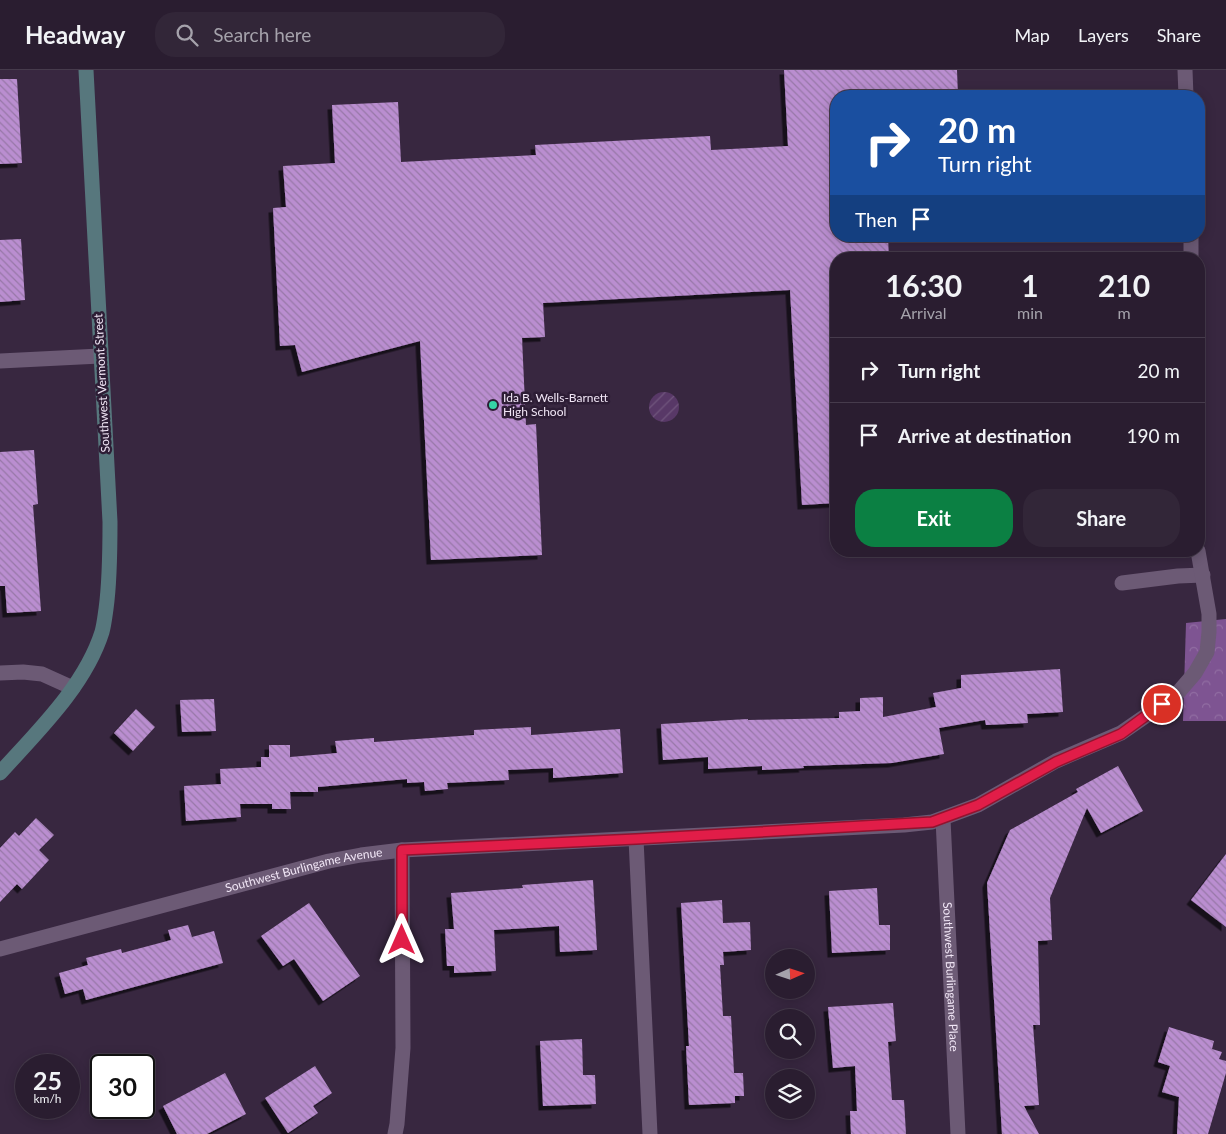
<!DOCTYPE html>
<html lang="en">
<head>
<meta charset="utf-8">
<style>
	:root { --surface:#2a1d30; --page:#322638; --text:#f1f3f6; --muted:#a5a2ab; --line:#463b4c; --accent:#0b8043 }
	body { margin:0; font-family:Lato,sans-serif; background:var(--page); color:var(--text); height:100vh; display:flex; flex-direction:column; font-size:19px; white-space:nowrap }
	* { box-sizing:border-box; margin:0 }
	p { font-size:16px; color:var(--muted) }
	.icon { flex:none; width:28px; height:28px; fill:none; stroke:currentColor; stroke-width:2; stroke-linecap:round; stroke-linejoin:round }
	.map { position:relative; flex:1; overflow:hidden }
	.panel { position:absolute; left:830px; top:182px; width:375px; height:305px; display:flex; flex-direction:column; background:var(--surface); border-radius:20px; box-shadow:0 2px 12px #0003,0 0 0 1px var(--line) }
	.panel>* { flex:none }
	.guide { position:absolute; left:830px; top:20px; width:375px; height:152px; border-radius:20px; box-shadow:0 2px 12px #0003,0 0 0 1px var(--line); background:#1a4fa0; color:#fff; overflow:hidden }
	.needle { width:32px; rotate:87deg }
	.fabs { position:absolute; left:765px; top:879px; display:grid; gap:10px }
	.fabs a { display:grid; place-items:center; width:50px; height:50px; border-radius:50%; background:var(--surface); box-shadow:0 2px 12px #0003,0 0 0 1px var(--line); font-size:25px }
	.speed { position:absolute; left:15px; top:984px; display:flex; gap:10px; font-size:25px; font-weight:700; text-align:center }
	.speed>* { display:grid; place-content:center; width:65px; height:65px; border-radius:50%; background:var(--surface); box-shadow:0 2px 12px #0003,0 0 0 1px var(--line); line-height:1 }
	.speed small { font-size:12px; font-weight:400 }
	.speed .limit { border:2px solid #111; border-radius:8px; background:#fff; color:#111 }
	.pin { position:absolute; display:grid; place-items:center; width:42px; height:42px; color:#fff; margin:-21px; border:2px solid #fff; border-radius:50%; box-shadow:0 1px 5px #0007 }
	.me { position:absolute; width:55px; margin:-28px; rotate:0deg; stroke-linejoin:round; filter:drop-shadow(0 0 4px #0008) }
	.turn { display:flex; align-items:center; gap:18px; height:105px; padding:0 25px; font-size:22px }
	.turn .icon { width:65px; height:65px; stroke-width:2.5 }
	.turn b { display:block; font-size:35px; line-height:42px }
	.then { display:flex; align-items:center; height:48px; padding:0 25px; background:#0003; gap:10px; font-size:19px }
	.eta { display:flex; justify-content:space-evenly; align-items:center; height:85px; text-align:center }
	.eta b { font-size:30px; font-weight:700; line-height:35px }
	.button { display:flex; gap:10px; margin-top:auto; padding:10px 25px }
	.button a { flex:1; height:58px; border-radius:20px; background:var(--accent); color:#fff; font-size:20px; font-weight:700; line-height:58px; text-align:center }
	.button a+a { background:var(--page); color:var(--text) }
	ul { padding:0; list-style:none }
	li { display:flex; align-items:center; gap:15px; height:65px; padding:0 25px; border-top:1px solid var(--line) }
	li div { flex:1 }
	li b { display:block; font-size:19px }
	li em { font-style:normal }
	header { display:flex; align-items:center; gap:30px; box-sizing:border-box; height:70px; padding:0 25px; background:var(--surface); border-bottom:1px solid var(--line) }
	header strong { font-size:24px }
	nav { display:flex; gap:28px; margin-inline-start:auto; font-size:18px }
	.search { width:350px; height:45px; background:var(--page); display:flex; align-items:center; gap:12px; box-sizing:border-box; padding:0 18px; border-radius:20px; color:var(--muted); font-size:19px }
	.map>svg:first-child { display:block }
	.forest { fill:url(#forest-crowns) }
	.garden { fill:url(#garden-furrows) }
	.building { fill:url(#building-back-hatch); filter:url(#shadow) }
	.lines { fill:none; stroke-linecap:round; stroke-linejoin:round }
	.lane { stroke:#6c5a75; stroke-width:15 }
	.street { stroke:#6c5a75; stroke-width:15 }
	.secondary { stroke:#57777d; stroke-width:15 }
	.route-casing { stroke:#92132f; stroke-width:12 }
	.route { stroke:#e11d48; stroke-width:9 }
	.poi-dot { fill:#35d4a7; stroke:#2d1d35; stroke-width:2 }
	.labels { text-anchor:middle; stroke-width:5; stroke-linejoin:round; paint-order:stroke }
	.street-label { font-size:12px; fill:#f1e6f6; stroke:#2d1d35 }
	.poi-label { font-size:12px; fill:#f1e6f6; stroke:#2d1d35; text-anchor:start }
</style>
</head>
<body>
<header>
<strong>Headway</strong>
<div class="search"><svg class="icon" aria-label="search" viewBox="0 0 24 24"><circle cx="10" cy="10" r="6"/><path d="M15 15l6 6"/></svg>Search here</div>
<nav><a>Map</a><a>Layers</a><a>Share</a></nav>
</header>
<div class="map">
<svg width="1226" height="1064" viewBox="0 0 1226 1064">
	<defs>
		<pattern id="forest-crowns" width="20" height="18" patternUnits="userSpaceOnUse" patternTransform="scale(1.25)"><rect width="20" height="18" fill="#7e5492"/><path d="M2 6a3 3 0 1 1 6 0M12 15a3 3 0 1 1 6 0" fill="none" stroke="#916da2"/></pattern>
		<pattern id="garden-furrows" width="10" height="10" patternUnits="userSpaceOnUse" patternTransform="scale(1.25)"><rect width="10" height="10" fill="#583867"/><path d="M-1 1l2-2M0 10L10 0M9 11l2-2" fill="none" stroke="#70557d"/></pattern>
		<pattern id="building-back-hatch" width="6" height="6" patternUnits="userSpaceOnUse" patternTransform="scale(1.25)"><rect width="6" height="6" fill="#ba8ed0"/><path d="M-1 5l2 2M0 0l6 6M5-1l2 2" fill="none" stroke="#9878a8"/></pattern>
		<filter id="shadow"><feDropShadow dx="-4.5" dy="4.5" stdDeviation="0" flood-color="#0009"/></filter>
	</defs>
	<rect width="100%" height="100%" fill="#382740"/>
	<polygon class="forest" points="1226,549 1226,651 1183,651 1186,553"/>
	<circle class="garden" cx="664" cy="337" r="15"/>
	<g class="building">
		<polygon points="784,0 957,0 958,26 836,26 836,166 888,166 889,189 836,189 836,433 802,435 790,220 543,233 545,267 522,268 526,355 536,354 542,485 431,490 420,271 302,302 295,275 280,276 273,138 286,137 283,96 335,93 332,35 398,32 401,92 536,85 535,75 710,66 711,80 788,76"/>
		<polygon points="0,9 17,9 22,93 0,94"/>
		<polygon points="21,169 25,230 0,232 0,170"/>
		<polygon points="34,380 38,434 33,435 41,541 7,543 5,516 0,516 0,382"/>
		<polygon points="1060,599 1063,642 1027,644 1028,653 986,655 985,650 939,658 944,684 892,693 803,696 804,698 762,700 762,696 708,699 708,687 663,690 661,654 748,649 748,650 839,648 839,642 860,641 860,628 883,627 883,647 936,637 933,623 961,618 961,605"/>
		<polygon points="214,629 216,661 182,662 180,630"/>
		<polygon points="136,639 155,657 133,681 114,663"/>
		<polygon points="531,657 531,665 620,659 623,703 553,708 553,698 508,700 509,710 447,713 448,719 425,721 424,712 407,713 407,709 318,717 318,722 290,722 291,739 272,739 272,734 240,734 241,747 186,751 184,716 221,714 220,699 261,697 261,687 269,687 269,675 290,675 290,687 337,683 335,671 374,668 374,672 474,665 474,660"/>
		<polygon points="1118,696 1143,741 1101,763 1087,738 1050,828 1052,870 1038,871 1040,955 1033,955 1039,1035 1024,1036 1039,1064 1002,1064 987,813 1010,760 1078,722 1076,719"/>
		<polygon points="36,748 54,765 39,780 49,790 22,819 17,814 0,832 0,778 15,762 19,766"/>
		<polygon points="1226,784 1226,857 1191,830"/>
		<polygon points="593,810 597,880 560,882 559,856 494,860 496,901 454,903 454,896 447,896 445,859 454,859 451,823 523,818 522,815"/>
		<polygon points="877,818 879,855 890,855 890,880 832,883 829,821"/>
		<polygon points="722,830 723,853 750,852 751,880 723,882 724,895 720,895 723,946 731,946 734,1003 743,1003 744,1026 735,1026 735,1033 689,1035 686,976 689,976 681,833"/>
		<polygon points="309,833 360,906 323,931 294,889 283,896 261,866"/>
		<polygon points="188,855 192,867 214,861 223,893 86,930 83,919 65,924 59,903 88,895 86,888 121,879 122,883 171,870 168,860"/>
		<polygon points="893,933 896,971 888,972 892,1030 904,1030 906,1064 851,1064 850,1041 857,1041 855,996 833,998 828,937"/>
		<polygon points="1169,957 1214,971 1212,979 1222,982 1219,989 1226,991 1226,1003 1208,1064 1177,1064 1179,1027 1162,1022 1170,996 1158,992"/>
		<polygon points="582,969 583,1005 595,1005 596,1034 543,1036 540,971"/>
		<polygon points="315,996 332,1023 313,1036 318,1043 288,1063 265,1028"/>
		<polygon points="225,1003 246,1044 207,1064 177,1064 163,1036"/>
	</g>
	<g class="lines">
		<polyline class="lane" points="1122,513 1178,506 1203,505"/>
		<g class="street">
			<polyline points="1185,0 1186,26"/>
			<polyline points="1191,166 1191,189"/>
			<polyline points="0,291 100,286"/>
			<polyline points="0,603 23,602 42,604 73,618"/>
			<path id="s1" d="M 943,749 L 958,1064"/>
			<polyline points="636,769 650,1064"/>
			<path id="s2" d="M 0,879 L 329,791 L 361,785 L 402,780 L 904,755 L 932,752 L 978,735 L 1056,691 L 1121,663 L 1176,625 L 1195,603 L 1207,582 L 1209,562 L 1209,544 L 1198,481"/>
			<polyline points="395,1064 397,1054 403,978 402,780"/>
		</g>
		<path class="secondary" d="M 0,703 C 37,662 85,616 102,562 C 104,555 105,546 106,539 C 110,510 110,481 110,452 L 86,0"/>
	</g>
	<g class="lines">
		<g class="route-casing">
			<polyline id="route" points="402,870 402,780 636,769 932,752 978,735 1056,692 1121,664 1162,634"/>
		</g>
		<use href="#route" class="route"/>
	</g>
	<circle class="poi-dot" cx="493" cy="335" r="5"/>
	<g class="labels">
		<g class="street-label">
			<text transform="translate(102 313) rotate(-93)" y="4">Southwest Vermont Street</text>
			<text dy="4" stroke="none"><textPath href="#s2" startOffset="314">Southwest Burlingame Avenue</textPath></text>
			<text dy="4" stroke="none"><textPath href="#s1" startOffset="158">Southwest Burlingame Place</textPath></text>
		</g>
		<g class="poi-label">
			<text x="503" y="332">Ida B. Wells-Barnett<tspan x="503" dy="14">High School</tspan></text>
		</g>
	</g>
</svg>
<div class="fabs">
<a><svg class="needle" viewBox="-14 -14 28 28"><path d="M0-13l5 13h-10z" fill="#e53935"/><path d="M0 13l5-13h-10z" fill="#a5a2ab"/></svg></a>
<a><svg class="icon" aria-label="search" viewBox="0 0 24 24"><circle cx="10" cy="10" r="6"/><path d="M15 15l6 6"/></svg></a>
<a><svg class="icon" aria-label="layers" viewBox="0 0 24 24"><path d="M12 4l9 5-9 5-9-5zM3 14l9 5 9-5"/></svg></a>
</div>
<div class="speed"><div>25<small>km/h</small></div><div class="limit">30</div></div>
<div class="pin" style="left:1162px;top:634px;background:#d93025"><svg class="icon" aria-label="arrive" viewBox="0 0 24 24"><path d="M6 21V4h12l-3 4 3 4H6"/></svg></div>
<svg class="me" style="left:402px;top:870px" viewBox="-20 -20 40 40"><path d="M0-17L14 15 0 8-14 15z" fill="#e11d48" stroke="#fff" stroke-width="4"/></svg>
<div class="guide">
<div class="turn"><svg class="icon" aria-label="right" viewBox="0 0 24 24"><path d="M7 20v-9h11M14 6l5 5-5 5"/></svg><div><b>20 m</b>Turn right</div></div>
<div class="then">Then<svg class="icon" aria-label="arrive" viewBox="0 0 24 24"><path d="M6 21V4h12l-3 4 3 4H6"/></svg></div>
</div>
<section class="panel">
<div class="eta">
<div><b>16:30</b><p>Arrival</p></div>
<div><b>1</b><p>min</p></div>
<div><b>210</b><p>m</p></div>
</div>
<ul>
<li><svg class="icon" aria-label="right" viewBox="0 0 24 24"><path d="M7 20v-9h11M14 6l5 5-5 5"/></svg><div><b>Turn right</b></div><em>20 m</em></li>
<li><svg class="icon" aria-label="arrive" viewBox="0 0 24 24"><path d="M6 21V4h12l-3 4 3 4H6"/></svg><div><b>Arrive at destination</b></div><em>190 m</em></li>
</ul>
<div class="button"><a>Exit</a><a>Share</a></div>
</section>
</div>
</body>
</html>
